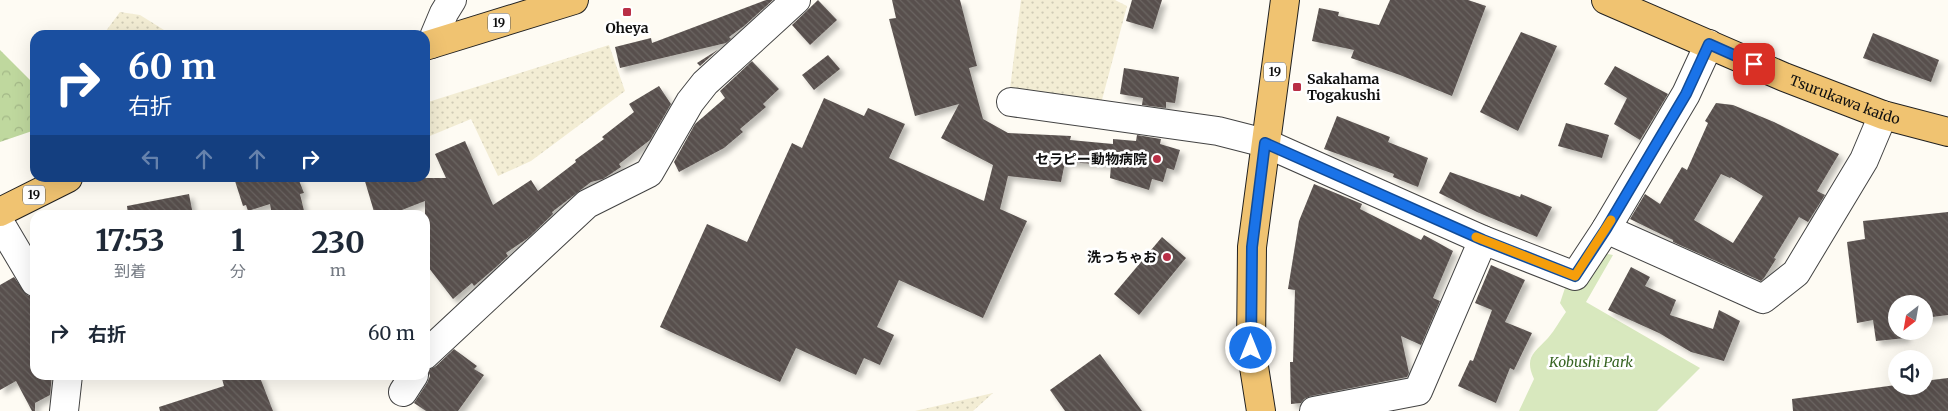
<!DOCTYPE html>
<html lang="ja">
<head>
<meta charset="utf-8">
<style>
	:root { --surface:#fff; --page:#f6f6f7; --text:#1f2937; --muted:#747a83 }
	body { margin:0; font-family:Merriweather,"Noto Sans JP",serif; background:var(--page); color:var(--text); height:100vh; display:flex; flex-direction:column; font-size:19px; white-space:nowrap }
	* { box-sizing:border-box; margin:0 }
	p { font-size:16px; color:var(--muted) }
	.icon { flex:none; width:28px; height:28px; fill:none; stroke:currentColor; stroke-width:2; stroke-linecap:round; stroke-linejoin:round }
	.map { position:relative; flex:1; overflow:hidden }
	.sheet { position:absolute; left:30px; top:210px; width:400px; height:170px; display:flex; flex-direction:column; background:var(--surface); border-radius:15px; box-shadow:0 5px 20px #0002 }
	.sheet>* { flex:none }
	.top-card { position:absolute; left:30px; top:30px; width:400px; height:152px; border-radius:15px; box-shadow:0 5px 20px #0002; background:#1a4fa0; color:#fff; overflow:hidden }
	.needle { width:32px; rotate:211deg }
	.tools { position:absolute; left:1888px; top:295px; display:grid; gap:10px }
	.tools a { display:grid; place-items:center; width:45px; height:45px; border-radius:50%; background:var(--surface); box-shadow:0 5px 20px #0002; font-size:25px }
	.pin { position:absolute; display:grid; place-items:center; width:42px; height:42px; color:#fff; margin:-21px; border-radius:10px; box-shadow:0 2px 8px #0006 }
	.me { position:absolute; width:55px; margin:-28px; rotate:0deg; stroke-linejoin:round; filter:drop-shadow(0 0 4px #0008) }
	.turn { display:flex; align-items:center; gap:18px; height:105px; padding:0 15px; font-size:22px }
	.turn .icon { width:65px; height:65px; stroke-width:2.5 }
	.turn b { display:block; font-size:35px; line-height:42px }
	.lanes { display:flex; align-items:center; height:48px; padding:0 15px; background:#0003; justify-content:center; gap:25px; direction:ltr }
	.lanes .off { opacity:.35 }
	.eta { display:flex; justify-content:space-evenly; align-items:center; height:85px; text-align:center }
	.eta b { font-size:30px; font-weight:700; line-height:35px }
	ul { padding:0; list-style:none }
	li { display:flex; align-items:center; gap:15px; height:75px; padding:0 15px }
	li div { flex:1 }
	li b { display:block; font-size:19px }
	li em { font-style:normal }
	.map>svg:first-child { display:block }
	.farmland { fill:url(#farmland-dots) }
	.forest { fill:url(#forest-crowns) }
	.park { fill:#d8e8be }
	.building { fill:url(#building-back-hatch); fill-rule:evenodd; filter:url(#shadow) }
	.lines { fill:none; stroke-linecap:round; stroke-linejoin:round }
	.minor-casing { stroke:#434343; stroke-width:30 }
	.primary-casing { stroke:#212121; stroke-width:30 }
	.minor { stroke:#fff; stroke-width:28 }
	.primary { stroke:#f0c371; stroke-width:28 }
	.route-casing { stroke:#114b97; stroke-width:12 }
	.route { stroke:#1a73e8; stroke-width:9 }
	.slow { stroke:#f59e0b; stroke-width:9 }
	.poi-dot { fill:#b92f46; stroke:#fff; stroke-width:2 }
	.labels { text-anchor:middle; stroke-width:5; stroke-linejoin:round; paint-order:stroke }
	.shield { fill:#fff; stroke:#585858; stroke-width:1 }
	.shield-label { font-size:12px; font-weight:bold; fill:#101010 }
	.poi-label { font-size:14px; font-weight:bold; fill:#101010; stroke:#fff; text-anchor:end }
	.street-label { font-size:14px; fill:#101010; stroke:#fff }
	.park-label { font-size:14px; font-style:italic; fill:#386523; stroke:#fff }
</style>
</head>
<body>
<div class="map">
<svg width="1948" height="411" viewBox="0 0 1948 411">
	<defs>
		<pattern id="farmland-dots" width="8" height="8" patternUnits="userSpaceOnUse" patternTransform="scale(1.25)"><rect width="8" height="8" fill="#f3edd4"/><path d="M2 2h.1M6 6h.1" fill="none" stroke="#cfcab5" stroke-width="1.8" stroke-linecap="round"/></pattern>
		<pattern id="forest-crowns" width="20" height="18" patternUnits="userSpaceOnUse" patternTransform="scale(1.25)"><rect width="20" height="18" fill="#bfd89e"/><path d="M2 6a3 3 0 1 1 6 0M12 15a3 3 0 1 1 6 0" fill="none" stroke="#a3b887"/></pattern>
		<pattern id="building-back-hatch" width="6" height="6" patternUnits="userSpaceOnUse" patternTransform="scale(1.25)"><rect width="6" height="6" fill="#58504d"/><path d="M-1 5l2 2M0 0l6 6M5-1l2 2" fill="none" stroke="#6b6562"/></pattern>
		<filter id="shadow"><feDropShadow dx="4.5" dy="4.5" stdDeviation="2.5" flood-color="#0004"/></filter>
	</defs>
	<rect width="100%" height="100%" fill="#fefbf3"/>
	<g class="farmland">
		<polygon points="1021,0 1115,0 1127,6 1099,111 1010,89"/>
		<polygon points="120,12 140,15 172,35 103,35"/>
		<polygon points="609,45 625,91 531,161 498,176 471,119 425,138 425,103"/>
		<polygon points="993,393 973,411 915,411"/>
	</g>
	<polygon class="forest" points="0,50 35,85 35,130 0,142"/>
	<path class="park" d="M 1602,253 L 1613,255 L 1586,302 L 1700,368 L 1657,411 L 1519,411 L 1534,379 C 1524,357 1534,353 1548,338 C 1555,330 1560,320 1566,312 L 1560,303 L 1565,288 L 1577,289 Z"/>
	<g class="building">
		<polygon points="766,0 773,0 744,26 729,37 731,39 726,43 620,68 615,47 651,38 652,43"/>
		<polygon points="818,0 837,20 810,45 792,25"/>
		<polygon points="892,0 960,0 977,66 969,68 983,119 1008,133 1071,136 1070,140 1113,144 1113,139 1136,141 1137,135 1161,139 1160,144 1180,150 1174,170 1167,168 1163,182 1152,179 1149,190 1110,178 1111,165 1065,162 1061,182 1008,176 1000,209 1027,221 983,318 899,280 877,327 894,335 880,365 864,358 856,375 796,348 780,382 660,327 707,224 747,242 792,143 802,148 824,98 864,116 868,108 905,124 889,158 984,201 993,165 941,138 959,104 915,116 889,19 896,18"/>
		<polygon points="1132,0 1162,0 1153,29 1126,21"/>
		<polygon points="1390,0 1468,0 1486,6 1452,96 1400,75 1351,58 1354,50 1312,41 1319,8 1339,12 1338,16 1379,25"/>
		<polygon points="1521,32 1557,46 1518,131 1480,112"/>
		<polygon points="1873,33 1939,60 1931,82 1863,58"/>
		<polygon points="719,49 700,66 697,63"/>
		<polygon points="828,55 840,69 814,90 802,75"/>
		<polygon points="752,61 779,89 763,104 766,107 740,129 743,132 724,148 679,172 674,162 695,124 725,98 720,91"/>
		<polygon points="1615,66 1668,94 1640,140 1614,124 1627,98 1604,84"/>
		<polygon points="1124,68 1179,77 1175,103 1166,102 1166,108 1142,105 1143,98 1120,94"/>
		<polygon points="659,86 671,104 650,140 619,164 621,167 603,179 591,182 552,212 553,214 528,238 506,253 508,256 495,268 474,286 472,283 453,299 425,263 425,201 389,215 375,215 364,178 446,178 435,154 465,141 493,205 531,180 538,191 576,162 575,160 604,139 602,137 634,112 629,104"/>
		<path d="M 1716,103 L 1733,105 L 1774,122 L 1839,154 L 1817,191 L 1825,195 L 1808,222 L 1799,217 L 1774,258 L 1776,259 L 1764,278 L 1761,281 L 1673,242 L 1673,240 L 1630,219 L 1645,194 L 1660,204 L 1682,167 L 1687,170 L 1708,123 L 1705,121 ZM 1721,174 L 1730,178 L 1731,177 L 1763,196 L 1733,243 L 1694,220 Z"/>
		<polygon points="1337,116 1390,137 1388,142 1428,158 1418,187 1393,177 1394,174 1324,149"/>
		<polygon points="1566,123 1609,135 1602,158 1558,146"/>
		<polygon points="1450,172 1520,197 1521,194 1552,207 1537,237 1477,212 1439,193"/>
		<polygon points="246,178 298,178 304,193 300,194 305,215 272,215 270,204 248,211 246,205 243,206 235,181"/>
		<polygon points="1314,184 1362,204 1360,209 1421,240 1424,235 1453,251 1433,298 1440,301 1421,345 1401,336 1409,373 1407,377 1311,396 1304,399 1301,403 1291,404 1290,362 1293,362 1295,290 1288,289 1299,221"/>
		<polygon points="189,194 193,215 128,215 127,206"/>
		<polygon points="1948,212 1948,315 1924,318 1924,304 1896,304 1896,331 1905,331 1906,338 1876,341 1873,320 1857,323 1847,242 1865,239 1863,221"/>
		<polygon points="1162,237 1186,258 1139,315 1114,294"/>
		<polygon points="1491,265 1525,280 1505,322 1532,333 1514,370 1510,368 1496,403 1458,386 1470,360 1473,361 1492,310 1475,303"/>
		<polygon points="1631,267 1650,277 1645,286 1676,300 1670,315 1713,329 1719,310 1740,321 1724,361 1691,352 1659,333 1608,310"/>
		<polygon points="14,277 27,295 35,298 35,375 52,375 50,395 35,403 35,411 32,411 16,381 0,390 0,285"/>
		<polygon points="454,349 477,366 474,369 484,375 458,411 426,411 414,403 427,383 430,376 428,370 436,366"/>
		<polygon points="1100,354 1142,411 1065,411 1050,390"/>
		<polygon points="221,375 259,375 273,411 160,411 159,407 224,386"/>
		<polygon points="1948,378 1948,411 1793,411 1792,399 1896,385 1924,386 1924,381"/>
	</g>
	<g class="lines">
		<g class="minor-casing">
			<g id="minor">
				<polyline points="431,44 444,13 452,0"/>
				<polyline points="1011,102 1218,131 1265,143 1483,240 1575,276 1606,229 1686,94 1709,44"/>
				<polyline points="0,223 35,282"/>
				<polyline points="1606,229 1763,299 1796,273 1864,160 1883,115"/>
				<polyline points="425,355 587,204 649,173 690,102 705,83 796,0"/>
				<polyline points="403,392 414,375"/>
				<polyline points="64,411 68,375"/>
				<polyline points="1314,411 1418,391 1483,240"/>
			</g>
		</g>
		<g class="primary-casing">
			<g id="primary">
				<path id="s1" d="M 1606,0 L 1784,77 L 1883,115 L 1948,132"/>
				<polyline points="425,46 574,0"/>
				<polyline points="0,212 68,178"/>
				<polyline points="1261,411 1251,348 1252,247 1285,0"/>
			</g>
		</g>
		<use href="#minor" class="minor"/>
		<use href="#primary" class="primary"/>
	</g>
	<g class="lines">
		<g class="route-casing">
			<polyline id="route" points="1251,348 1252,247 1265,143 1483,240 1575,276 1606,229 1686,94 1709,44 1754,64"/>
		</g>
		<use href="#route" class="route"/>
		<polyline class="slow" points="1476,237 1575,276 1611,220"/>
	</g>
	<g class="poi-dot">
		<rect x="622" y="7" width="10" height="10" rx="2.5"/>
		<rect x="1292" y="82" width="10" height="10" rx="2.5"/>
		<circle cx="1157" cy="159" r="5"/>
		<circle cx="1167" cy="257" r="5"/>
	</g>
	<g class="labels">
		<g class="shield">
			<rect x="488" y="13.5" width="22" height="19" rx="4"/>
			<rect x="1264" y="62.5" width="22" height="19" rx="4"/>
			<rect x="23" y="185.5" width="22" height="19" rx="4"/>
		</g>
		<g class="shield-label">
			<text x="499" y="27">19</text>
			<text x="1275" y="76">19</text>
			<text x="34" y="199">19</text>
		</g>
		<g class="poi-label">
			<text x="627" y="33" text-anchor="middle">Oheya</text>
			<text x="1307" y="84" text-anchor="start">Sakahama<tspan x="1307" dy="16">Togakushi</tspan></text>
			<text x="1147" y="164">セラピー動物病院</text>
			<text x="1157" y="262">洗っちゃお</text>
		</g>
		<g class="street-label">
			<text dy="5" stroke="none"><textPath href="#s1" startOffset="259">Tsurukawa kaido</textPath></text>
		</g>
		<g class="park-label">
			<text x="1591" y="367">Kobushi Park</text>
		</g>
	</g>
</svg>
<div class="tools">
<a><svg class="needle" viewBox="-14 -14 28 28"><path d="M0-13l5 13h-10z" fill="#e53935"/><path d="M0 13l5-13h-10z" fill="#747a83"/></svg></a>
<a><svg class="icon" aria-label="sound" viewBox="0 0 24 24"><path d="M4 9h4l5-4v14l-5-4H4zM17 9q2 3 0 6"/></svg></a>
</div>
<div class="pin" style="left:1754px;top:64px;background:#d93025"><svg class="icon" aria-label="arrive" viewBox="0 0 24 24"><path d="M6 21V4h12l-3 4 3 4H6"/></svg></div>
<svg class="me" style="left:1251px;top:348px" viewBox="-20 -20 40 40"><circle r="17" fill="#1a73e8" stroke="#fff" stroke-width="3"/><path d="M0-11L8 9 0 5-8 9z" fill="#fff"/></svg>
<div class="top-card">
<div class="turn"><svg class="icon" aria-label="right" viewBox="0 0 24 24"><path d="M7 20v-9h11M14 6l5 5-5 5"/></svg><div><b>60 m</b>右折</div></div>
<div class="lanes"><svg class="icon off" aria-label="left" viewBox="0 0 24 24"><path d="M17 20v-9H6M10 6l-5 5 5 5"/></svg><svg class="icon off" aria-label="ahead" viewBox="0 0 24 24"><path d="M12 20V5M6 11l6-6 6 6"/></svg><svg class="icon off" aria-label="ahead" viewBox="0 0 24 24"><path d="M12 20V5M6 11l6-6 6 6"/></svg><svg class="icon" aria-label="right" viewBox="0 0 24 24"><path d="M7 20v-9h11M14 6l5 5-5 5"/></svg></div>
</div>
<section class="sheet">
<div class="eta">
<div><b>17:53</b><p>到着</p></div>
<div><b>1</b><p>分</p></div>
<div><b>230</b><p>m</p></div>
</div>
<ul>
<li><svg class="icon" aria-label="right" viewBox="0 0 24 24"><path d="M7 20v-9h11M14 6l5 5-5 5"/></svg><div><b>右折</b></div><em>60 m</em></li>
</ul>
</section>
</div>
</body>
</html>
